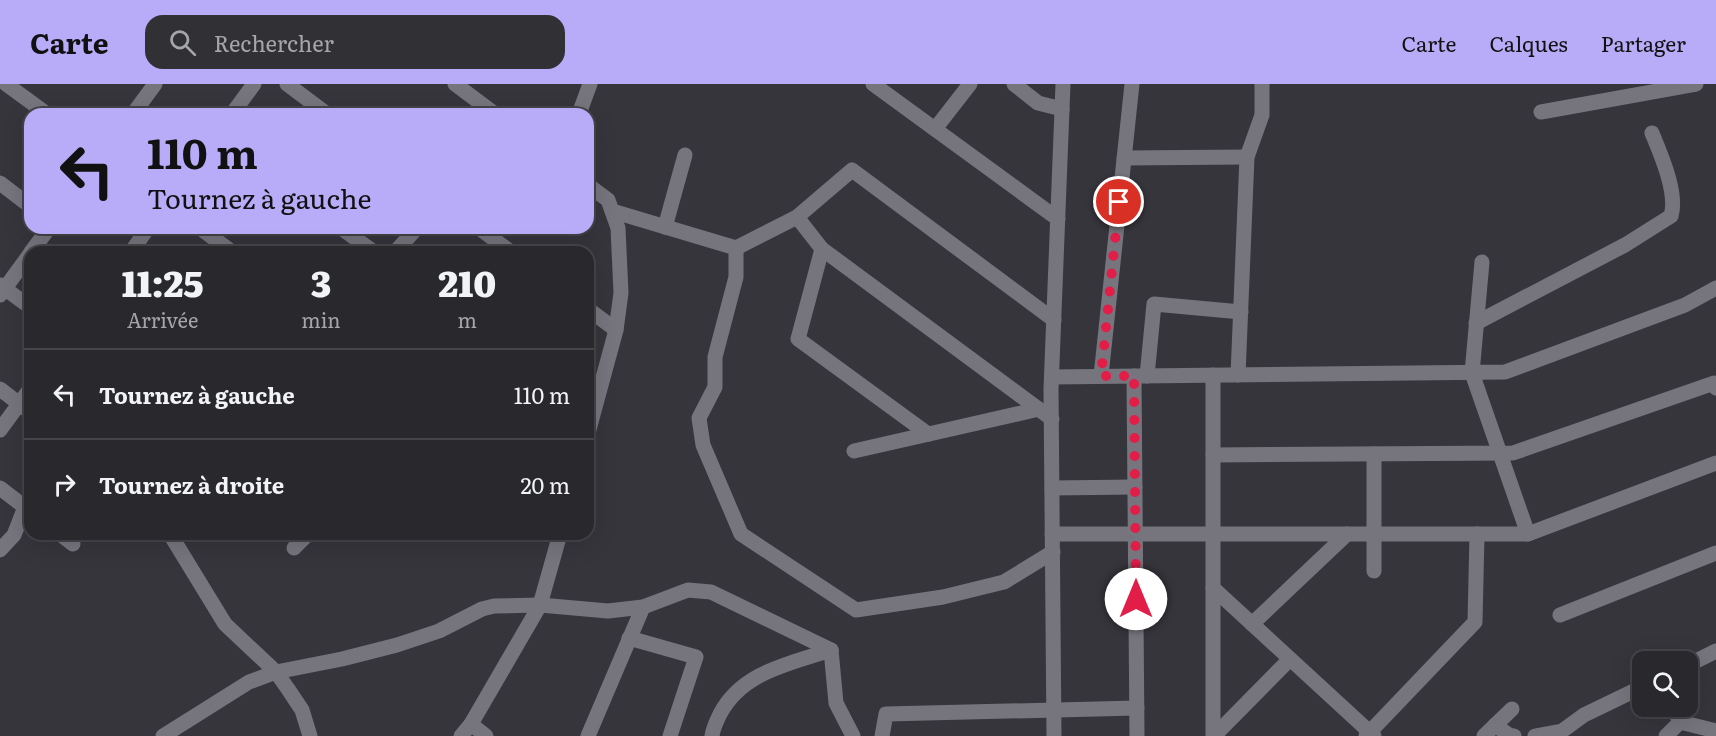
<!DOCTYPE html>
<html lang="fr">
<head>
<meta charset="utf-8">
<style>
	:root { --surface:#28282d; --page:#303035; --text:#f1f3f6; --muted:#a5a6aa; --line:#444449; --accent:#b8abf7 }
	body { margin:0; font-family:Literata,serif; background:var(--page); color:var(--text); height:100vh; display:flex; flex-direction:column; font-size:22px; white-space:nowrap }
	* { box-sizing:border-box; margin:0 }
	p { font-size:20px; color:var(--muted) }
	.icon { flex:none; width:33px; height:33px; fill:none; stroke:currentColor; stroke-width:2; stroke-linecap:round; stroke-linejoin:round }
	.map { position:relative; flex:1; overflow:hidden }
	.panel { position:absolute; left:24px; top:162px; width:570px; height:294px; display:flex; flex-direction:column; background:var(--surface); border-radius:18px; box-shadow:0 6px 24px #0002,0 0 0 2px var(--line) }
	.panel>* { flex:none }
	.guide { position:absolute; left:24px; top:24px; width:570px; height:126px; border-radius:18px; box-shadow:0 6px 24px #0002,0 0 0 2px var(--line); background:#b8abf7; color:#111; overflow:hidden }
	.controls { position:absolute; left:1632px; top:567px; display:grid; gap:12px }
	.controls a { display:grid; place-items:center; width:66px; height:66px; border-radius:12px; background:var(--surface); box-shadow:0 6px 24px #0002,0 0 0 2px var(--line); font-size:30px }
	.pin { position:absolute; display:grid; place-items:center; width:51px; height:51px; color:#fff; margin:-26px; border:3px solid #fff; border-radius:50%; box-shadow:0 2px 6px #0007 }
	.me { position:absolute; width:66px; margin:-33px; rotate:0deg; stroke-linejoin:round; filter:drop-shadow(0 0 4px #0008) }
	.turn { display:flex; align-items:center; gap:21px; height:126px; padding:0 24px; font-size:27px }
	.turn .icon { width:78px; height:78px; stroke-width:2.5 }
	.turn b { display:block; font-size:42px; line-height:51px }
	.eta { display:flex; justify-content:space-evenly; align-items:center; height:102px; text-align:center }
	.eta b { font-size:36px; font-weight:800; line-height:42px }
	ul { padding:0; list-style:none }
	li { display:flex; align-items:center; gap:18px; height:90px; padding:0 24px; border-top:2px solid var(--line) }
	li div { flex:1 }
	li b { display:block; font-size:22px }
	li em { font-style:normal }
	header { display:flex; align-items:center; gap:36px; box-sizing:border-box; height:84px; padding:0 30px; background:var(--accent); color:#111 }
	header strong { font-size:28px }
	nav { display:flex; gap:33px; margin-inline-start:auto; font-size:21px }
	.search { width:420px; height:54px; background:var(--page); display:flex; align-items:center; gap:15px; box-sizing:border-box; padding:0 21px; border-radius:18px; color:var(--muted); font-size:22px }
	.map>svg:first-child { display:block }
	.lines { fill:none; stroke-linecap:round; stroke-linejoin:round }
	.street { stroke:#76757d; stroke-width:15 }
	.route { stroke:#e11d48; stroke-width:10; stroke-dasharray:0 18 }
</style>
</head>
<body>
<header>
<strong>Carte</strong>
<div class="search"><svg class="icon" aria-label="search" viewBox="0 0 24 24"><circle cx="10" cy="10" r="6"/><path d="M15 15l6 6"/></svg>Rechercher</div>
<nav><a>Carte</a><a>Calques</a><a>Partager</a></nav>
</header>
<div class="map">
<svg width="1716" height="652" viewBox="0 0 1716 652">
	<rect width="100%" height="100%" fill="#36353c"/>
	<g class="lines">
		<g class="street">
			<polyline points="6,0 47,30"/>
			<polyline points="287,0 327,30"/>
			<polyline points="455,0 495,30"/>
			<polyline points="873,0 1058,135"/>
			<polyline points="1014,0 1038,19 1062,25"/>
			<polyline points="1541,28 1696,0"/>
			<polyline points="133,30 155,0"/>
			<polyline points="232,30 254,0"/>
			<polyline points="579,30 590,0"/>
			<polyline points="935,45 970,0"/>
			<polyline points="1124,74 1247,73"/>
			<polyline points="0,99 30,122"/>
			<polyline points="588,101 608,116 618,144 621,209 616,246 588,349"/>
			<polyline points="612,127 736,164 797,133 852,86 1054,236"/>
			<polyline points="797,133 822,165 1052,335"/>
			<polyline points="665,143 685,71"/>
			<polyline points="200,144 232,168"/>
			<polyline points="341,144 374,168"/>
			<polyline points="479,144 511,168"/>
			<polyline points="736,164 736,193 715,273 715,303 699,334 703,361 741,450 856,526 943,513 1004,498 1053,468"/>
			<polyline points="822,165 798,255 928,350"/>
			<polyline points="31,168 49,144"/>
			<polyline points="131,168 148,144"/>
			<polyline points="395,168 417,144"/>
			<polyline points="1482,178 1472,289 1528,450"/>
			<polyline points="0,201 30,223"/>
			<polyline points="0,211 30,170"/>
			<polyline points="588,225 616,246"/>
			<path d="M 1476,239 L 1625,161 L 1671,132 C 1678,109 1661,71 1652,49"/>
			<polyline points="1213,291 1213,652"/>
			<polyline points="1238,291 1247,73 1262,31 1262,0"/>
			<polyline points="1101,292 1132,0"/>
			<polyline points="1134,292 1137,652"/>
			<polyline points="1147,292 1154,220 1241,228"/>
			<polyline points="1052,293 1505,288 1685,221 1716,204"/>
			<polyline points="0,305 30,328"/>
			<polyline points="0,346 30,305"/>
			<polyline points="854,367 1039,325"/>
			<polyline points="1213,371 1513,369 1714,299 1716,304"/>
			<polyline points="0,404 30,427"/>
			<polyline points="1052,404 1135,403"/>
			<polyline points="60,450 73,460"/>
			<polyline points="170,450 225,540 276,588 288,605 302,626 310,652"/>
			<polyline points="1052,450 1528,450 1716,379"/>
			<polyline points="294,464 308,450"/>
			<polyline points="0,466 14,451 25,423"/>
			<polyline points="1374,487 1374,370"/>
			<polyline points="1213,504 1374,652"/>
			<polyline points="1560,531 1716,469"/>
			<polyline points="1252,540 1347,450"/>
			<polyline points="629,554 696,573 670,652"/>
			<polyline points="831,566 836,619 853,652"/>
			<polyline points="1688,581 1716,567"/>
			<polyline points="1672,622 1680,638"/>
			<polyline points="1680,638 1716,647"/>
			<polyline points="471,640 486,652"/>
			<polyline points="1495,641 1509,651 1514,652"/>
			<polyline points="163,652 249,598 276,588 342,575 397,561 439,547 482,525 494,522 540,521 608,527 643,523 688,506 711,508 831,566"/>
			<polyline points="461,652 471,640 540,521 560,450"/>
			<polyline points="588,652 643,523"/>
			<path d="M 712,652 C 713,644 716,638 720,630 C 742,588 789,580 831,566"/>
			<polyline points="882,652 886,630 1137,624"/>
			<polyline points="1054,652 1051,305 1063,0"/>
			<polyline points="1214,652 1290,575"/>
			<polyline points="1366,652 1475,538 1477,450"/>
			<polyline points="1484,652 1512,625"/>
			<polyline points="1535,652 1562,647 1584,631 1642,603"/>
			<polyline points="1666,652 1680,638"/>
		</g>
	</g>
	<g class="lines">
		<polyline class="route" points="1119,118 1101,292 1134,292 1136,515"/>
	</g>
</svg>
<div class="controls">
<a><svg class="icon" aria-label="search" viewBox="0 0 24 24"><circle cx="10" cy="10" r="6"/><path d="M15 15l6 6"/></svg></a>
</div>
<div class="pin" style="left:1119px;top:118px;background:#d93025"><svg class="icon" aria-label="arrive" viewBox="0 0 24 24"><path d="M6 21V4h12l-3 4 3 4H6"/></svg></div>
<svg class="me" style="left:1136px;top:515px" viewBox="-20 -20 40 40"><circle r="19" fill="#fff"/><path d="M0-13L10 11 0 6-10 11z" fill="#e11d48"/></svg>
<div class="guide">
<div class="turn"><svg class="icon" aria-label="left" viewBox="0 0 24 24"><path d="M17 20v-9H6M10 6l-5 5 5 5"/></svg><div><b>110 m</b>Tournez à gauche</div></div>
</div>
<section class="panel">
<div class="eta">
<div><b>11:25</b><p>Arrivée</p></div>
<div><b>3</b><p>min</p></div>
<div><b>210</b><p>m</p></div>
</div>
<ul>
<li><svg class="icon" aria-label="left" viewBox="0 0 24 24"><path d="M17 20v-9H6M10 6l-5 5 5 5"/></svg><div><b>Tournez à gauche</b></div><em>110 m</em></li>
<li><svg class="icon" aria-label="right" viewBox="0 0 24 24"><path d="M7 20v-9h11M14 6l5 5-5 5"/></svg><div><b>Tournez à droite</b></div><em>20 m</em></li>
</ul>
</section>
</div>
</body>
</html>
